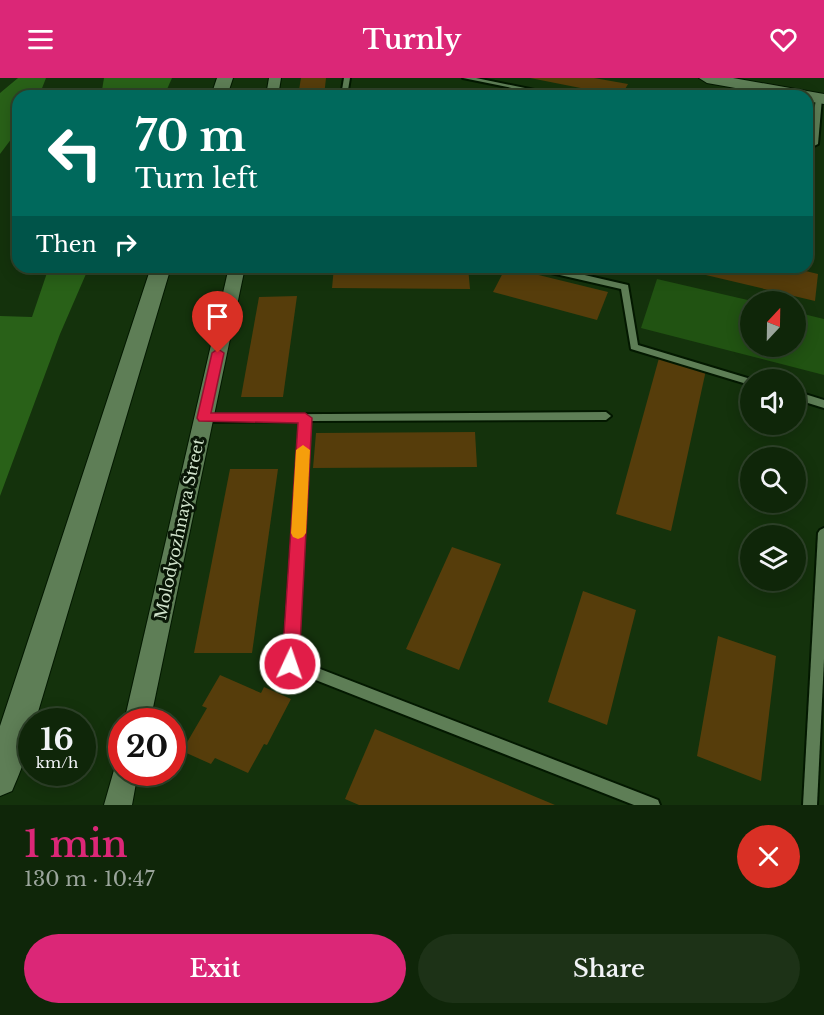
<!DOCTYPE html>
<html lang="en">
<head>
<meta charset="utf-8">
<style>
	:root { --surface:#0f2609; --page:#1d3217; --text:#f1f3f6; --muted:#9ba59c; --line:#2f432a; --accent:#db2777 }
	body { margin:0; font-family:"Libre Baskerville",serif; background:var(--page); color:var(--text); height:100vh; display:flex; flex-direction:column; font-size:22px; white-space:nowrap }
	* { box-sizing:border-box; margin:0 }
	p { font-size:20px; color:var(--muted) }
	.icon { flex:none; width:33px; height:33px; fill:none; stroke:currentColor; stroke-width:2; stroke-linecap:round; stroke-linejoin:round }
	.map { position:relative; height:727px; overflow:hidden }
	.drawer { display:flex; flex-direction:column; background:var(--surface); flex:1 }
	.drawer>* { flex:none }
	.guide { position:absolute; left:12px; top:12px; width:801px; height:183px; border-radius:18px; box-shadow:0 3px 15px #0003,0 0 0 2px var(--line); background:#00695c; color:#fff; overflow:hidden }
	.needle { width:39px; rotate:22deg }
	.tools { position:absolute; left:740px; top:213px; display:grid; gap:12px }
	.tools a { display:grid; place-items:center; width:66px; height:66px; border-radius:50%; background:var(--surface); box-shadow:0 3px 15px #0003,0 0 0 2px var(--line); font-size:30px }
	.speed { position:absolute; left:18px; top:630px; display:flex; gap:12px; font-size:30px; font-weight:700; text-align:center }
	.speed>* { display:grid; place-content:center; width:78px; height:78px; border-radius:50%; background:var(--surface); box-shadow:0 3px 15px #0003,0 0 0 2px var(--line); line-height:1 }
	.speed small { font-size:15px; font-weight:400 }
	.speed .limit { border:9px solid #d22; background:#fff; color:#111 }
	.pin { position:absolute; display:grid; place-items:center; width:51px; height:51px; color:#fff; margin:-62px -26px; border-radius:50% 50% 50% 0; rotate:-45deg; box-shadow:0 0 6px #0007 }
	.pin .icon { rotate:45deg }
	.me { position:absolute; width:66px; margin:-33px; rotate:3deg; stroke-linejoin:round; filter:drop-shadow(0 0 4px #0008) }
	.turn { display:flex; align-items:center; gap:21px; height:126px; padding:0 24px; font-size:27px }
	.turn .icon { width:78px; height:78px; stroke-width:2.5 }
	.turn b { display:block; font-size:42px; line-height:51px }
	.then { display:flex; align-items:center; height:57px; padding:0 24px; background:#0003; gap:12px; font-size:22px }
	.round { display:grid; place-items:center; flex:none; width:63px; height:63px; border-radius:32px; background:var(--page) }
	.summary { display:flex; align-items:center; justify-content:space-between; height:102px; padding:0 24px }
	h1 { font-size:36px; font-weight:600; line-height:45px; color:var(--accent) }
	.cta { display:flex; gap:12px; margin-top:auto; padding:12px 24px }
	.cta a { flex:1; height:69px; border-radius:36px; background:var(--accent); color:#fff; font-size:24px; font-weight:600; line-height:69px; text-align:center }
	.cta a+a { background:var(--page); color:var(--text) }
	header { display:flex; justify-content:space-between; align-items:center; height:78px; padding:0 24px; background:var(--accent); color:#fff; font-size:27px; font-weight:600 }
	.map>svg:first-child { display:block }
	.green { fill:#215312 }
	.forest { fill:#296118 }
	.building { fill:#563d0b }
	.lines { fill:none; stroke-linecap:round; stroke-linejoin:round }
	.service-casing { stroke:#031800; stroke-width:4 }
	.minor-casing { stroke:#031800; stroke-width:2 }
	.tertiary-casing { stroke:#031800; stroke-width:2 }
	.service { fill:#5e7e56; fill-rule:evenodd }
	.minor { fill:#5e7e56; fill-rule:evenodd }
	.tertiary { fill:#5e7e56; fill-rule:evenodd }
	.route { fill:#e11d48; stroke:#92132f; stroke-width:1.5 }
	.slow { fill:#f59e0b }
	.labels { text-anchor:middle; stroke-width:6; stroke-linejoin:round; paint-order:stroke }
	.street-label { font-size:16px; fill:#d1e3cc; stroke:#091606 }
</style>
</head>
<body>
<header><svg class="icon" aria-label="menu" viewBox="0 0 24 24"><path d="M4 6h16M4 12h16M4 18h16"/></svg>Turnly<svg class="icon" aria-label="heart" viewBox="0 0 24 24"><path d="M12 20l-8-8c-3-5 5-10 8-4 3-6 11-1 8 4z"/></svg></header>
<div class="map">
<svg width="824" height="727" viewBox="0 0 824 727">
	<rect width="100%" height="100%" fill="#14320c"/>
	<polygon class="green" points="657,201 752,223 750,224 750,268 795,268 795,234 824,241 824,297 641,250"/>
	<g class="forest">
		<polygon points="18,0 46,0 39,18 18,18 18,52 0,76 0,15"/>
		<polygon points="104,0 172,0 164,18 101,18"/>
		<polygon points="49,189 89,189 60,256 0,418 0,238 32,239"/>
	</g>
	<g class="building">
		<polygon points="301,0 326,0 324,18 298,18"/>
		<polygon points="530,0 594,0 628,6 621,18"/>
		<polygon points="334,189 468,189 470,211 332,210"/>
		<polygon points="506,189 608,214 597,242 493,214"/>
		<polygon points="672,189 789,189 818,196 815,223"/>
		<polygon points="297,218 283,319 241,319 259,219"/>
		<polygon points="659,280 706,292 671,453 616,436"/>
		<polygon points="475,354 477,389 313,390 316,355"/>
		<polygon points="230,391 278,391 252,575 194,575"/>
		<polygon points="452,469 501,486 459,592 406,571"/>
		<polygon points="583,513 636,532 607,647 548,624"/>
		<polygon points="718,558 776,578 761,703 697,678"/>
		<polygon points="220,597 261,615 264,609 291,621 267,667 264,666 248,695 215,680 211,686 182,673 207,630 202,628"/>
		<polygon points="375,651 555,727 359,727 345,721"/>
	</g>
	<g class="lines">
		<g class="service-casing">
			<g id="service">
				<polygon points="344,0 350,0 347,18 341,18"/>
				<polygon points="463,0 476,0 564,18 551,18"/>
				<polygon points="819,18 822,20 818,66 814,68 810,66 816,20"/>
				<polygon points="534,189 550,189 628,207 638,267 754,302 750,302 750,307 631,271 621,211 538,192"/>
				<polygon points="795,313 824,322 824,330 795,321"/>
				<polygon points="606,334 611,338 606,342 310,343 297,582 653,720 658,722 660,727 634,727 285,590 283,586 300,343 204,344 199,340 200,337"/>
				<polygon points="824,450 824,581 817,727 803,727 818,455 820,452"/>
			</g>
		</g>
		<g class="minor-casing">
			<g id="minor">
				<polygon points="269,0 281,0 278,18 266,18"/>
				<polygon points="229,189 245,189 150,644 124,644"/>
				<polygon points="122,682 122,694 138,694 132,727 104,727 116,685"/>
			</g>
		</g>
		<g class="tertiary-casing">
			<g id="tertiary">
				<polygon points="217,0 233,0 227,18 211,18"/>
				<polygon points="699,0 733,0 824,16 824,26 807,23 807,18 781,18 707,5"/>
				<path d="M 151,189 L 171,189 L 35,644 L 32,644 C 32,666 21,692 12,713 L 0,718 L 0,648 Z"/>
			</g>
		</g>
		<use href="#service" class="service"/>
		<use href="#minor" class="minor"/>
		<use href="#tertiary" class="tertiary"/>
	</g>
	<polygon class="route" points="218,271 224,275 211,335 305,335 312,340 299,586 296,592 290,594 284,592 282,586 298,345 199,343 197,340 212,275"/>
	<polygon class="slow" points="303,367 310,372 306,455 303,459 298,461 293,459 291,455 296,372"/>
	<g class="labels">
		<g class="street-label">
			<text transform="translate(179 451) rotate(-78)" y="6">Molodyozhnaya Street</text>
		</g>
	</g>
</svg>
<div class="tools">
<a><svg class="needle" viewBox="-14 -14 28 28"><path d="M0-13l5 13h-10z" fill="#e53935"/><path d="M0 13l5-13h-10z" fill="#9ba59c"/></svg></a>
<a><svg class="icon" aria-label="sound" viewBox="0 0 24 24"><path d="M4 9h4l5-4v14l-5-4H4zM17 9q2 3 0 6"/></svg></a>
<a><svg class="icon" aria-label="search" viewBox="0 0 24 24"><circle cx="10" cy="10" r="6"/><path d="M15 15l6 6"/></svg></a>
<a><svg class="icon" aria-label="layers" viewBox="0 0 24 24"><path d="M12 4l9 5-9 5-9-5zM3 14l9 5 9-5"/></svg></a>
</div>
<div class="speed"><div>16<small>km/h</small></div><div class="limit">20</div></div>
<div class="pin" style="left:218px;top:275px;background:#d93025"><svg class="icon" aria-label="arrive" viewBox="0 0 24 24"><path d="M6 21V4h12l-3 4 3 4H6"/></svg></div>
<svg class="me" style="left:290px;top:586px" viewBox="-20 -20 40 40"><circle r="17" fill="#e11d48" stroke="#fff" stroke-width="3"/><path d="M0-11L8 9 0 5-8 9z" fill="#fff"/></svg>
<div class="guide">
<div class="turn"><svg class="icon" aria-label="left" viewBox="0 0 24 24"><path d="M17 20v-9H6M10 6l-5 5 5 5"/></svg><div><b>70 m</b>Turn left</div></div>
<div class="then">Then<svg class="icon" aria-label="right" viewBox="0 0 24 24"><path d="M7 20v-9h11M14 6l5 5-5 5"/></svg></div>
</div>
</div>
<section class="drawer">
<div class="summary"><div><h1>1 min</h1><p>130 m · 10:47</p></div><a class="round" style="background:#d93025;color:#fff"><svg class="icon" aria-label="close" viewBox="0 0 24 24"><path d="M6 6l12 12M18 6L6 18"/></svg></a></div>
<div class="cta"><a>Exit</a><a>Share</a></div>
</section>
</body>
</html>
